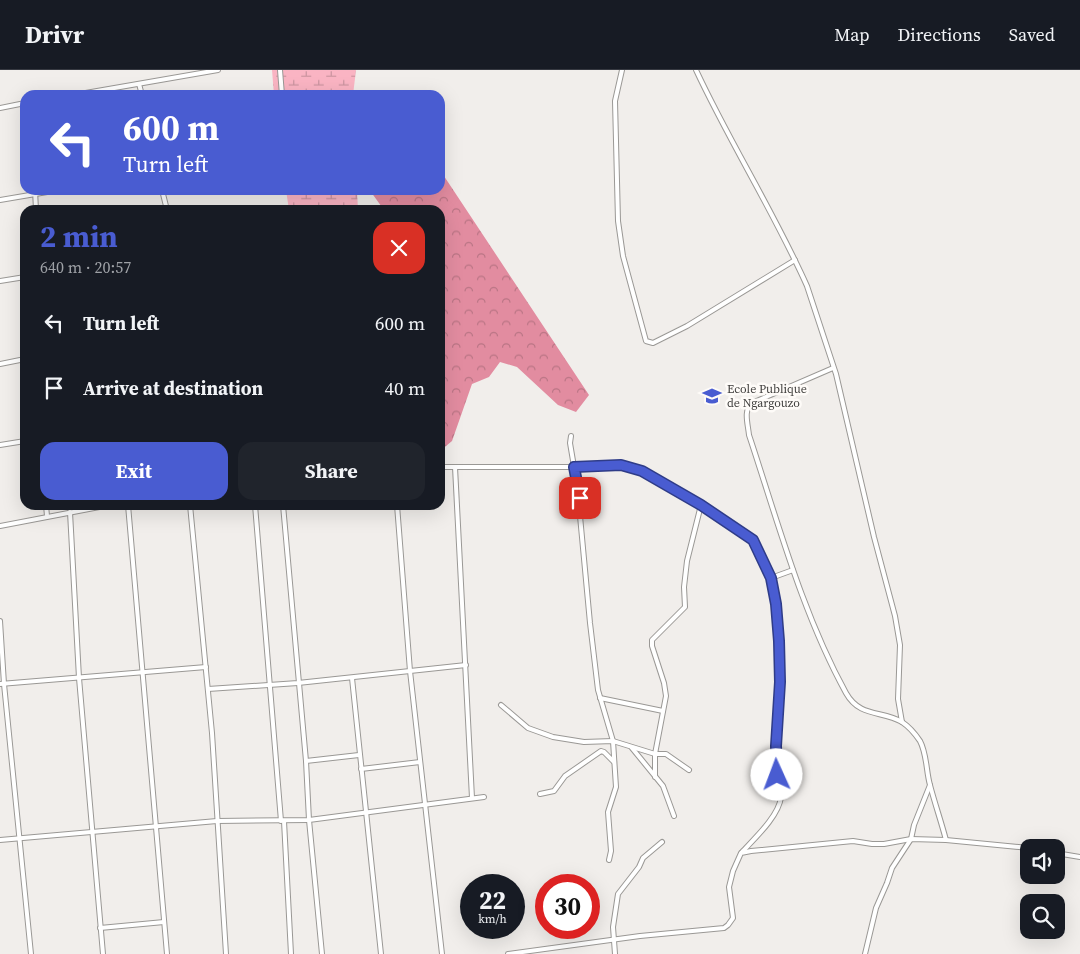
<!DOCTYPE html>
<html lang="en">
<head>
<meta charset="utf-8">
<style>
	:root { --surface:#171b24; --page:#20242c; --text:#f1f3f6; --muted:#9ea1a6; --line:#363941; --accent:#495cd1 }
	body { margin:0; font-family:"Source Serif 4",serif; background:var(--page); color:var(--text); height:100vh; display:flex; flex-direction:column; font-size:19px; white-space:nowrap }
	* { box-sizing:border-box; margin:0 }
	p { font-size:16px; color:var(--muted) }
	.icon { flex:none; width:28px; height:28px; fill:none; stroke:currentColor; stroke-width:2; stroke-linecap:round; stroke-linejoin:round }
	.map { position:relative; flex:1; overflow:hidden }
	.drawer { position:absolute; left:20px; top:135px; width:425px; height:305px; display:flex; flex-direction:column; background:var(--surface); border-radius:15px; box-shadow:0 5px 20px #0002 }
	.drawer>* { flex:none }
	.guide { position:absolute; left:20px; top:20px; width:425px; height:105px; border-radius:15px; box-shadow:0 5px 20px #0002; background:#495cd1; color:#fff; overflow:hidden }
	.fabs { position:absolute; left:1020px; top:769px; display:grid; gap:10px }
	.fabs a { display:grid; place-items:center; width:45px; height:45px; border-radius:10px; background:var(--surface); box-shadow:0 5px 20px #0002; font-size:25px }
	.speed { position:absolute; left:460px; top:804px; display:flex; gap:10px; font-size:25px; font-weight:700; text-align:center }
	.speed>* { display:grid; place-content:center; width:65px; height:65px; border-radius:50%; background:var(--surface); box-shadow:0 5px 20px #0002; line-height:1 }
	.speed small { font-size:12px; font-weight:400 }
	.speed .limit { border:8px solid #d22; background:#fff; color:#111 }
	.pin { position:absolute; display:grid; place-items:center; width:42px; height:42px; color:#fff; margin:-21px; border-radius:10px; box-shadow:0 2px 8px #0006 }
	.me { position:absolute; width:55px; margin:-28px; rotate:358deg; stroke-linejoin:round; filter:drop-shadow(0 0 4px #0008) }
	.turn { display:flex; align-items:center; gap:18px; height:105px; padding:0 20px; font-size:22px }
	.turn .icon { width:65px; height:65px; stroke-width:2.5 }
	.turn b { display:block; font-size:35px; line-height:42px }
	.round { display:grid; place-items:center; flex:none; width:52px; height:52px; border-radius:15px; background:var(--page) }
	.headline { display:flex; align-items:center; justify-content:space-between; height:85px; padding:0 20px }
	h1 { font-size:30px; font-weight:700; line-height:38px; color:var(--accent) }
	.button { display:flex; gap:10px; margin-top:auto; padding:10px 20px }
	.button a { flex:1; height:58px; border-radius:15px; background:var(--accent); color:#fff; font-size:20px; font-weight:700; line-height:58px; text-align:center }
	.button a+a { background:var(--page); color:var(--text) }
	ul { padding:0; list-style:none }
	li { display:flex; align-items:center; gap:15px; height:65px; padding:0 20px }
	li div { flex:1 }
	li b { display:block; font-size:19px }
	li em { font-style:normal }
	header { display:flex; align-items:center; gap:30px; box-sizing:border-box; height:70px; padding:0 25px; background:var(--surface); border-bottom:1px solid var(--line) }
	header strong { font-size:24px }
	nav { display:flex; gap:28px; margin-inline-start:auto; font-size:18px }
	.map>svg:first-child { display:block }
	.forest { fill:url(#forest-crowns) }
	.wetland { fill:url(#wetland-marsh) }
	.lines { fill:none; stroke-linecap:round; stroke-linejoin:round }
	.street-casing { stroke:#9a9895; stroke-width:6 }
	.street { stroke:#fff; stroke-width:4 }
	.route-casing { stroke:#2f3c88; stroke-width:12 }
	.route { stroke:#495cd1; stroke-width:9 }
	.labels { text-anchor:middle; stroke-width:5; stroke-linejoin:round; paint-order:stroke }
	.poi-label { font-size:12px; fill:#3e3d3b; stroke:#fefbf8; text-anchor:start }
</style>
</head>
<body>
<header>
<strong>Drivr</strong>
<nav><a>Map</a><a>Directions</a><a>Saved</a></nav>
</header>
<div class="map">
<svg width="1080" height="884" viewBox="0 0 1080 884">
	<defs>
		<pattern id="forest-crowns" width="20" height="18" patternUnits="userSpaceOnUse" patternTransform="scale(1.25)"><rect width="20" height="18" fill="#e28ca0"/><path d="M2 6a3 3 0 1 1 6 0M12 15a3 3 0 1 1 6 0" fill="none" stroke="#b97484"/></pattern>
		<pattern id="wetland-marsh" width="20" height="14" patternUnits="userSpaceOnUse" patternTransform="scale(1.25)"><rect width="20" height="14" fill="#fab4c3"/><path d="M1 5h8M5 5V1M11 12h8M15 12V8" fill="none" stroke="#cc94a0"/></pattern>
	</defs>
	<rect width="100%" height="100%" fill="#f1eeeb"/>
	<polygon class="forest" points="440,100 589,325 576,342 558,335 517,297 500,292 489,307 472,314 452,371 440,381 440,140 384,140 371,122 371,120 440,120"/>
	<g class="wetland">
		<polygon points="272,0 356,0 353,25 274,25"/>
		<polygon points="286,120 357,120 358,140 289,140"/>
	</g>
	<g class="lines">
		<g class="street-casing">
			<g id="street">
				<polyline points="280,0 282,25"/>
				<polyline points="622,0 615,31 618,151 623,186 646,271 653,273 687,256 795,190"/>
				<path d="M 696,0 C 730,73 774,142 807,216 L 836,304 L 874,467 L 895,546 L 900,575 L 898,629 L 902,652"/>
				<polyline points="139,14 142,25"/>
				<polyline points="74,25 218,0"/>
				<polyline points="0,38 25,33"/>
				<polyline points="35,120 36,140"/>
				<polyline points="162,120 167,140"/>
				<polyline points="0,130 59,120"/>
				<polyline points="0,211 25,207"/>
				<polyline points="0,294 25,289"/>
				<path d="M 833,298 L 752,333 C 743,340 748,354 749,365 C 778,452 802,543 846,623 C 860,648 882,640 902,652 C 908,656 916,665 920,671 C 927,684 926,701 930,715 C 935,734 941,751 946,770"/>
				<polyline points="571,366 570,373 581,438 580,446 590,553 598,620 613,671 616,717 608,742 611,781 609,790"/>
				<polyline points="0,375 25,371"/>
				<polyline points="440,397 567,397 621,395 642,401 701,435 753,470 771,508"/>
				<polyline points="455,397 472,728"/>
				<polyline points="46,435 47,446"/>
				<polyline points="128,435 167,884"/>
				<polyline points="190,435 212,663 226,884"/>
				<polyline points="255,435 281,751"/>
				<polyline points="283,435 306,691 309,750 322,884"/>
				<polyline points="397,435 410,601 442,884"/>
				<polyline points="70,442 79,608 103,884"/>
				<polyline points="0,456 110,435"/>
				<polyline points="0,551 4,614 31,884"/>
				<polyline points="352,608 381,884"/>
				<polyline points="0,614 206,597"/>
				<polyline points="208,619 298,613 466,595"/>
				<polyline points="600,628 663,641"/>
				<polyline points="501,635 528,658 553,667 584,672 613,671 655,684 666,684 689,700"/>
				<polyline points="632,678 663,716 674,746"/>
				<polyline points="306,691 359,685"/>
				<polyline points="361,699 420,692"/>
				<polyline points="655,707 655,684 666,626 664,613 652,576 652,570 685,537 684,517 687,491 701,435"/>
				<polyline points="540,724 554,721 565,706 601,681 604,682 614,692"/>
				<polyline points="284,751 291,884"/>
				<polyline points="0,770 217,751 309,750 484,727"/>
				<path d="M 742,782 C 754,769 779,746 781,727 C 782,715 776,702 776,690 C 775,663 780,637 780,610 C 780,576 777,542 771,508 L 793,500"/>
				<polyline points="1056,783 1080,787"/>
				<polyline points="100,858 164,852"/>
				<polyline points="508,884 640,866 724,858 728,855 733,848 729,817 733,801 741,783 751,781 853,771 872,774 884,774 911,769 946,770 1029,778"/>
				<polyline points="615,884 613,857 618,824 639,797 643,788 662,772"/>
				<polyline points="865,884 876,838 887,813 892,798 911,769 914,755 930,715"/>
			</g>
		</g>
		<use href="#street" class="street"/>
	</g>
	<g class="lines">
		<g class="route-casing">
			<polyline id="route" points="580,428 574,397 621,395 642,401 701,435 753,470 771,508 776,534 779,571 780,612 776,676 777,705"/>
		</g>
		<use href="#route" class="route"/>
	</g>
	<defs>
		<g id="school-bare" transform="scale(1.5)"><path d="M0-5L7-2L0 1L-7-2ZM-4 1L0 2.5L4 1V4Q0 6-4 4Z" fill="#495cd1" stroke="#fefbf8" stroke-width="2.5" paint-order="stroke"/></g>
	</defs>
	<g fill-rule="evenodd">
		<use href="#school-bare" x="712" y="326"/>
	</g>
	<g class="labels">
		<g class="poi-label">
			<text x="727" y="323">Ecole Publique<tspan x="727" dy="14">de Ngargouzo</tspan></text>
		</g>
	</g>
</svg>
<div class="fabs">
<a><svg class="icon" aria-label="sound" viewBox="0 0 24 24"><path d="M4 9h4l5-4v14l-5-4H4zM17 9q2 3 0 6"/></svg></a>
<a><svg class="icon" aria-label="search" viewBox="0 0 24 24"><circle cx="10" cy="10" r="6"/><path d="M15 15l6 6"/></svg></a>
</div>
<div class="speed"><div>22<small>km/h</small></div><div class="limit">30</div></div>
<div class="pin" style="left:580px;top:428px;background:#d93025"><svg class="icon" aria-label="arrive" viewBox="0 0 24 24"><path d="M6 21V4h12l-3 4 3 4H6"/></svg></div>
<svg class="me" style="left:777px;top:705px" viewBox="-20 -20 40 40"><circle r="19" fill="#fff"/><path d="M0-13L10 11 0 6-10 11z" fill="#495cd1"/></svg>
<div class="guide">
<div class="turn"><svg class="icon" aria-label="left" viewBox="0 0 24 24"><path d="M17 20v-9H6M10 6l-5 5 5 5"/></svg><div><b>600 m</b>Turn left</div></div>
</div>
<section class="drawer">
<div class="headline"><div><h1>2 min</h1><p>640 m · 20:57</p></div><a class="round" style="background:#d93025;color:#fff"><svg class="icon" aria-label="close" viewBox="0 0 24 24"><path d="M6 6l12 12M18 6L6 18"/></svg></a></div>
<ul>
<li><svg class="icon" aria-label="left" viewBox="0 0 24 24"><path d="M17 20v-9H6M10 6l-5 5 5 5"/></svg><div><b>Turn left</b></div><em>600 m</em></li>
<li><svg class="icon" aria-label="arrive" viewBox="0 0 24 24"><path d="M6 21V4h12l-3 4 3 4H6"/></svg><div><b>Arrive at destination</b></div><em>40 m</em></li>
</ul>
<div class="button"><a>Exit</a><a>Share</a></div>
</section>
</div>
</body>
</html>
